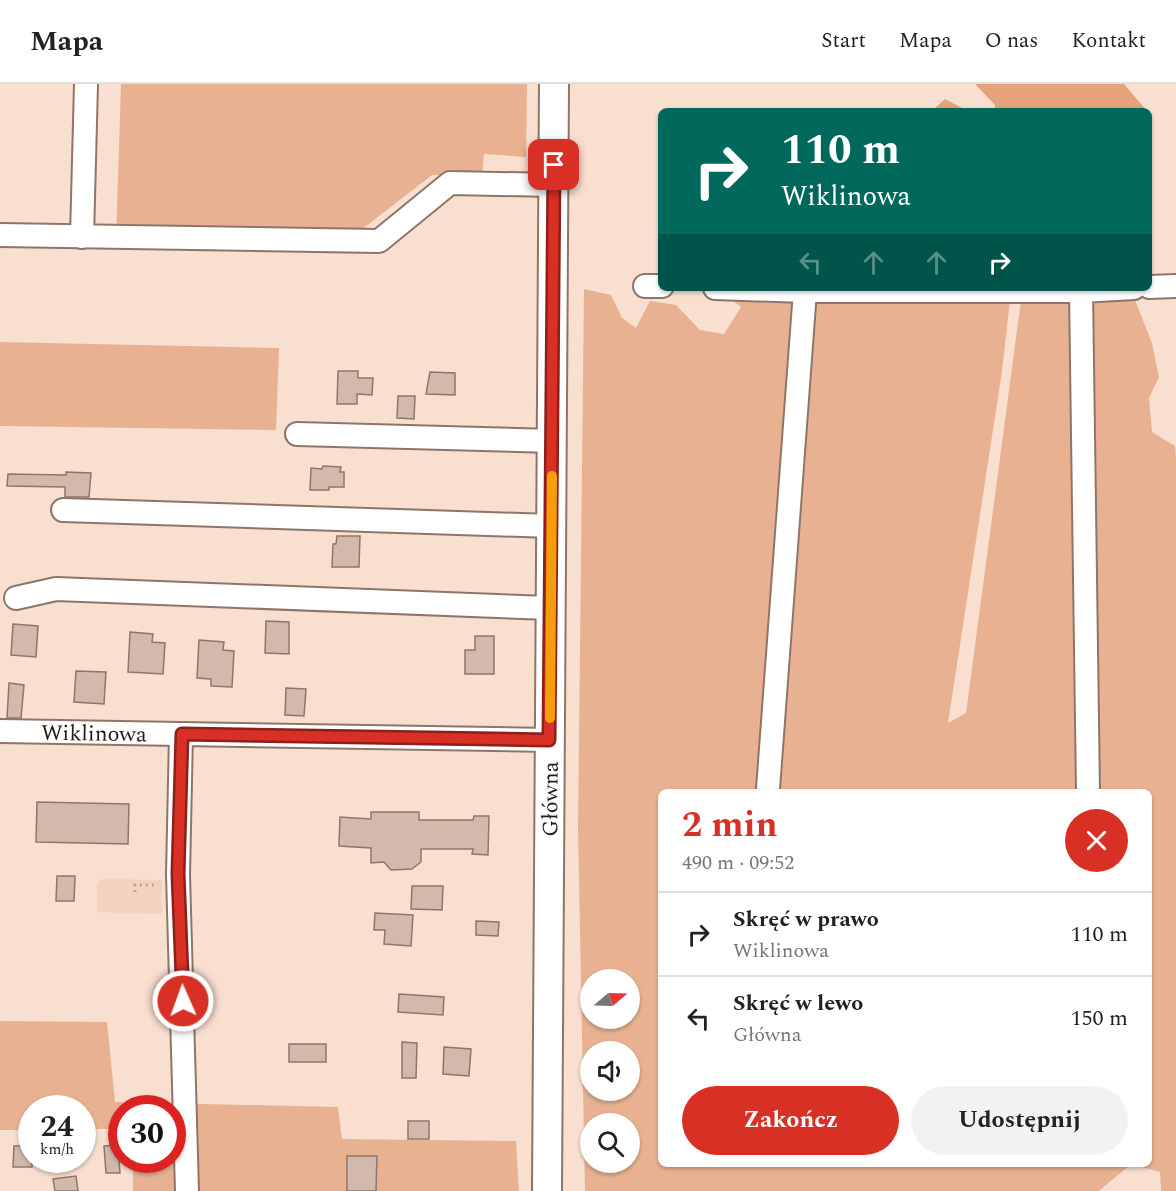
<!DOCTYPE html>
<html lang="pl">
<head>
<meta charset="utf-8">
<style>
	:root { --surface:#fff; --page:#f2f2f2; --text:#222; --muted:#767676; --line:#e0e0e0; --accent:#d93025 }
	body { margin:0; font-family:Spectral,serif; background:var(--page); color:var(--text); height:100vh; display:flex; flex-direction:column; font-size:22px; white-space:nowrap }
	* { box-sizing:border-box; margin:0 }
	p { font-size:20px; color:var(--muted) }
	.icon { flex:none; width:33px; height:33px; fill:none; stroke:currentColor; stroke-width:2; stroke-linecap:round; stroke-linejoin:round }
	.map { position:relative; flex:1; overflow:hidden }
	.details { position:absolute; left:658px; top:705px; width:494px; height:378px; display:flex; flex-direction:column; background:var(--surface); border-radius:9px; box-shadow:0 2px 4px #0004 }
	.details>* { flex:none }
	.guide { position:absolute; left:658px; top:24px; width:494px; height:183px; border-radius:9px; box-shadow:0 2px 4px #0004; background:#00695c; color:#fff; overflow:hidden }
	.needle { width:39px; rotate:71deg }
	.controls { position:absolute; left:580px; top:885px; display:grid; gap:12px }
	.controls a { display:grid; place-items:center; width:60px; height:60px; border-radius:50%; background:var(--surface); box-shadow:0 2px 4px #0004; font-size:30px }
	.speed { position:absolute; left:18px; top:1011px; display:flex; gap:12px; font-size:30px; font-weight:700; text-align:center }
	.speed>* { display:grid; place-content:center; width:78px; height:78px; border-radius:50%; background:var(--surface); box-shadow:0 2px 4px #0004; line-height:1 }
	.speed small { font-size:15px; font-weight:400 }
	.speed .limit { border:9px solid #d22; background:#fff; color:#111 }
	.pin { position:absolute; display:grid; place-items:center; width:51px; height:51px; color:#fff; margin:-26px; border-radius:12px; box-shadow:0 3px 9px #0006 }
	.me { position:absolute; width:66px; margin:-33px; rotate:358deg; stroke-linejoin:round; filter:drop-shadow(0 0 4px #0008) }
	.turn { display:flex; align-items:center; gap:21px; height:126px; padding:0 24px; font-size:27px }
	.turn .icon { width:78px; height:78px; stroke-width:2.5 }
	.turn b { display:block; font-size:42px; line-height:51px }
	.lanes { display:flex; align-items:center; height:57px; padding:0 24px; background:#0003; justify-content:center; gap:30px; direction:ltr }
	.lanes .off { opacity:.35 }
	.round { display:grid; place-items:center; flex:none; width:63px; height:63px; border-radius:32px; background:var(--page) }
	.head { display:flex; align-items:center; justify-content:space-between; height:102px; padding:0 24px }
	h1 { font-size:36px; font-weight:700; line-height:45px; color:var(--accent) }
	.action { display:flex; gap:12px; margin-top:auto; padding:12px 24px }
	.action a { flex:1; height:69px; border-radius:36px; background:var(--accent); color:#fff; font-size:24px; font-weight:700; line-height:69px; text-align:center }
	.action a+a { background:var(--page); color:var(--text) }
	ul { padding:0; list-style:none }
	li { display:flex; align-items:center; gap:18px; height:84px; padding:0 24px; border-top:2px solid var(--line) }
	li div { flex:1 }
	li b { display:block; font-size:22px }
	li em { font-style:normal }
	header { display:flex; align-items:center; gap:36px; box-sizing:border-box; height:84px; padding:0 30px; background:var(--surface); border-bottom:2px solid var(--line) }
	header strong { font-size:28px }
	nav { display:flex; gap:33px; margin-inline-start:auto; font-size:21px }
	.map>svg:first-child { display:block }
	.built { fill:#f3d2c0 }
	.green { fill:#e8b292; fill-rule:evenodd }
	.forest { fill:#e6a27a }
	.building { fill:#d2b9ab; stroke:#8e776a; stroke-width:1.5 }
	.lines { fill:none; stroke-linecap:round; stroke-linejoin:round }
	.minor-casing { stroke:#8d7669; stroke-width:26 }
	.major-casing { stroke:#8d7669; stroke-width:32 }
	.path { stroke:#ad998d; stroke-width:3; stroke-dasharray:1.5 4.5; stroke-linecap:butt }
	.minor { stroke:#fff; stroke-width:22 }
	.major { stroke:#fff; stroke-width:28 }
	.route-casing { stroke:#8d1f18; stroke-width:15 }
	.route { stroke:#d93025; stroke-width:10 }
	.slow { stroke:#f59e0b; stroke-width:10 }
	.labels { text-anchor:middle; stroke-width:6; stroke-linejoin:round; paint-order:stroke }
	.street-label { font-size:22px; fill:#241b16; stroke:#feefe6 }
</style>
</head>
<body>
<header>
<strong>Mapa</strong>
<nav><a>Start</a><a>Mapa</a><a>O nas</a><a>Kontakt</a></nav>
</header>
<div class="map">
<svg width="1176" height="1107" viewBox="0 0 1176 1107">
	<rect width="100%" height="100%" fill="#f9dfd0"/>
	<polygon class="built" points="103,795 162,796 162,830 97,828 97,799"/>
	<g class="green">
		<polygon points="121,0 527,0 526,73 484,70 482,92 432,91 352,153 116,155"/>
		<path d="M 584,205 L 611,211 L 622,234 L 636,244 L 650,217 L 676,221 L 700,246 L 724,250 L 741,223 L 724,210 L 1010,216 L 1002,287 L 948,639 L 966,629 L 1021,216 L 1135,216 L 1152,259 L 1159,293 L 1149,314 L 1152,348 L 1175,362 L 1176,375 L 1176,1107 L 1161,1107 L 1160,1088 L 1131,1080 L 1099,1107 L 585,1107 L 578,744 ZM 662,708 L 1149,708 L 1149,1080 L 662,1080 ZM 591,896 L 630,896 L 630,934 L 591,934 ZM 591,968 L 630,968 L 630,1006 L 591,1006 ZM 591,1040 L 630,1040 L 630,1078 L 591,1078 Z"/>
		<polygon points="0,258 279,264 276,346 0,342"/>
		<polygon points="0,937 107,938 115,1018 338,1023 342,1055 516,1057 519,1107 133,1107 133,1076 172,1076 172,1024 122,1024 121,1045 83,1045 82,1024 32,1024 31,1046 0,1046"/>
	</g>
	<g class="forest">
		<polygon points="975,0 1124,0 1147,27 995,27 995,21"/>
		<polygon points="945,15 968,27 932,27"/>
	</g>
	<g class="building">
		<polygon points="338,287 358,287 358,294 373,294 372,311 357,310 357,320 337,320"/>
		<polygon points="430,288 455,289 455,311 426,310"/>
		<polygon points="398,312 415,312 414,335 397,334"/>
		<polygon points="323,382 341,383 340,388 344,388 344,403 329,403 329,406 310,406 311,384 322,385"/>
		<polygon points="66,388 91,389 89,413 65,413 65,403 7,402 8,390 66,391"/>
		<polygon points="337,452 360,452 359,483 332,483 333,460 336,460"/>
		<polygon points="266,537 289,538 289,570 265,569"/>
		<polygon points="13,540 38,542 36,573 11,571"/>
		<polygon points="130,548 153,550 152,558 165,559 163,590 128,588"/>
		<polygon points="475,552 494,552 494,590 465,590 465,566 475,566"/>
		<polygon points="199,556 224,558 223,566 234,567 232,603 211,602 211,595 197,594"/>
		<polygon points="76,587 106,588 104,620 74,618"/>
		<polygon points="9,599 24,601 21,634 7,634"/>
		<polygon points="286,604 306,605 304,632 285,631"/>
		<polygon points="37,718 129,720 128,760 36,758"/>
		<polygon points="371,728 419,728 419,736 473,736 474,732 489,732 488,771 472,770 473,765 421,765 421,778 412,785 391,786 384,778 371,779 371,764 339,762 340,733 371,735"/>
		<polygon points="57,792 75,792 74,817 56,817"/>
		<polygon points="412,802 443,802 442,826 411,825"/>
		<polygon points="375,829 413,831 411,862 384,860 385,846 374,846"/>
		<polygon points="476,837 499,838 498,852 476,851"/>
		<polygon points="399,910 444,913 443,931 398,928"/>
		<polygon points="402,958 417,959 416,994 402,994"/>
		<rect x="289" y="960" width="37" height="18"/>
		<polygon points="444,963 471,965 469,992 443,990"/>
		<rect x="408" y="1037" width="21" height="18"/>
		<polygon points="118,1061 120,1089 106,1089 104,1062"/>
		<polygon points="14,1062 32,1062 32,1083 13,1083"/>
		<polygon points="347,1072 377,1072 376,1107 347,1107"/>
		<polygon points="76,1092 78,1107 55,1107 53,1095"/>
	</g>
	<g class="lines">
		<g class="minor-casing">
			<g id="minor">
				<polyline points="0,151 379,157 450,99 554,101"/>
				<polyline points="82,153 86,0"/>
				<polyline points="645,202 662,202"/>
				<polyline points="1149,203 1176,202"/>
				<polyline points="715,204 805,207 1081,207"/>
				<polyline points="297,350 553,357"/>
				<polyline points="63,426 551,442"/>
				<polyline points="16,514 56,505 550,524"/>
				<path id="s1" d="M 0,647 L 549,656"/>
				<polyline points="181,650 178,791 187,1107"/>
				<polyline points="768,705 805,207"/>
				<polyline points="1088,708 1081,207 1134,204"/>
			</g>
		</g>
		<g class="major-casing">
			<g id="major">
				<path id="s2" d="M 547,1107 L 554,0"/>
			</g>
		</g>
		<polyline class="path" points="135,808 135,801 158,801"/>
		<use href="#minor" class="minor"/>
		<use href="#major" class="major"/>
	</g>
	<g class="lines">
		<g class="route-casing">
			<polyline id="route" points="183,917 178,790 182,650 549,656 554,81"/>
		</g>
		<use href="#route" class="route"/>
		<polyline class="slow" points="550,634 552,392"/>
	</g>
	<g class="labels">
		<g class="street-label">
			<text dy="8" stroke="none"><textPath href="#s1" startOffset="94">Wiklinowa</textPath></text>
			<text dy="8" stroke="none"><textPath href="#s2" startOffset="392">Główna</textPath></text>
		</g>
	</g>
</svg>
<div class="controls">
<a><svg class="needle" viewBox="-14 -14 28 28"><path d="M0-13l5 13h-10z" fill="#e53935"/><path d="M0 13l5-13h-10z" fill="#767676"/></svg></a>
<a><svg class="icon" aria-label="sound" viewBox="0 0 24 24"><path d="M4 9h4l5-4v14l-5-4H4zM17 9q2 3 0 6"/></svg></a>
<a><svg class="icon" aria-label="search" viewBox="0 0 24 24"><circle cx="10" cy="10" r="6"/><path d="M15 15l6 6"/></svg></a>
</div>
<div class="speed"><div>24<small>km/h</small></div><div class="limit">30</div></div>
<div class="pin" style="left:554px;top:81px;background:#d93025"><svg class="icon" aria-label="arrive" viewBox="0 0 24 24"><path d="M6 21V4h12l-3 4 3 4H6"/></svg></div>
<svg class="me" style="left:183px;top:917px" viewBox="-20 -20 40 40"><circle r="17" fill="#d93025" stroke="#fff" stroke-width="3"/><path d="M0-11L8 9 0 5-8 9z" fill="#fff"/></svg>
<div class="guide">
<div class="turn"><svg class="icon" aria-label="right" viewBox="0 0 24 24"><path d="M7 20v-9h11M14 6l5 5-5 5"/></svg><div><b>110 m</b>Wiklinowa</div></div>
<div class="lanes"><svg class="icon off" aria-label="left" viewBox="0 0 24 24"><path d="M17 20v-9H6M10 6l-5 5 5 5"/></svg><svg class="icon off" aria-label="ahead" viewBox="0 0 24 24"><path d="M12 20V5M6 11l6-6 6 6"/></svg><svg class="icon off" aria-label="ahead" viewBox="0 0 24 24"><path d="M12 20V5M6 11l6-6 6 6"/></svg><svg class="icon" aria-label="right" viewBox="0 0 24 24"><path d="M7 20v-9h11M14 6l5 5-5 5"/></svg></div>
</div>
<section class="details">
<div class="head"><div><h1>2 min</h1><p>490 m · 09:52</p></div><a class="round" style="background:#d93025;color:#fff"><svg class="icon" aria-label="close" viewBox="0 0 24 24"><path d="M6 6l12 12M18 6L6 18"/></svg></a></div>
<ul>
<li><svg class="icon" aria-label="right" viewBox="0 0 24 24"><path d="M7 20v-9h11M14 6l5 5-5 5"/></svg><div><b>Skręć w prawo</b><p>Wiklinowa</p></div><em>110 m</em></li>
<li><svg class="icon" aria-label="left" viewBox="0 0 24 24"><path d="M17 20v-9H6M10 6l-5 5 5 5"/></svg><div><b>Skręć w lewo</b><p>Główna</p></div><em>150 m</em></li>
</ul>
<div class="action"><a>Zakończ</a><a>Udostępnij</a></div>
</section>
</div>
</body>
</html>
